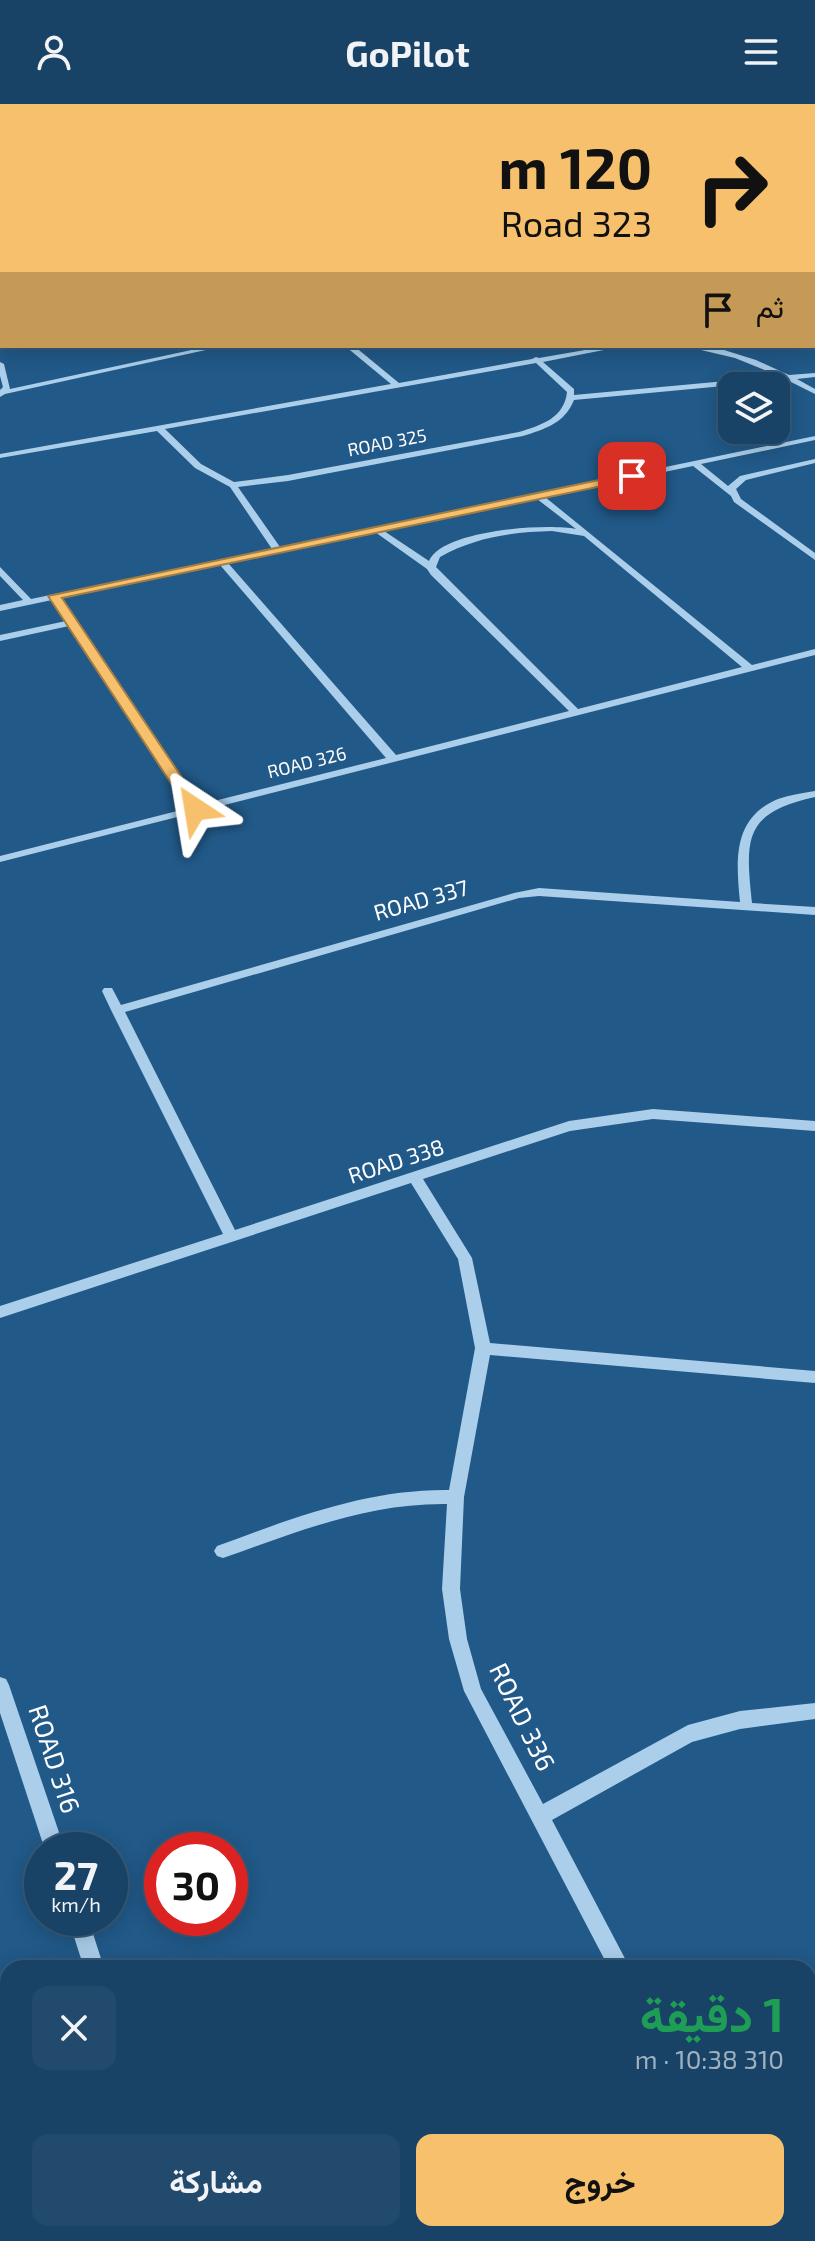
<!DOCTYPE html>
<html lang="ar">
<head>
<meta charset="utf-8">
<style>
	:root { --surface:#194366; --page:#224a6c; --text:#f1f3f6; --muted:#9fb0bf; --line:#375c7a; --accent:#f7c06c }
	body { margin:0; font-family:"Exo 2",Vazirmatn,sans-serif; background:var(--page); color:var(--text); direction:rtl; height:100vh; display:flex; flex-direction:column; font-size:30px; white-space:nowrap }
	* { box-sizing:border-box; margin:0 }
	p { font-size:26px; color:var(--muted) }
	.icon { flex:none; width:44px; height:44px; fill:none; stroke:currentColor; stroke-width:2; stroke-linecap:round; stroke-linejoin:round }
	.map { position:relative; flex:1; overflow:hidden; direction:ltr }
	.side { position:absolute; left:0px; top:1856px; width:816px; height:282px; display:flex; flex-direction:column; background:var(--surface); border-radius:24px 24px 0 0; box-shadow:0 4px 20px #0003,0 0 0 2px var(--line); direction:rtl }
	.side>* { flex:none }
	.top-card { position:absolute; left:0px; top:0px; width:816px; height:244px; box-shadow:0 4px 20px #0003,0 0 0 2px var(--line); direction:rtl; background:#f7c06c; color:#111; overflow:hidden }
	.fabs { position:absolute; left:718px; top:268px; display:grid; gap:16px }
	.fabs a { display:grid; place-items:center; width:72px; height:72px; border-radius:16px; background:var(--surface); box-shadow:0 4px 20px #0003,0 0 0 2px var(--line); font-size:40px }
	.speed { position:absolute; left:24px; top:1728px; display:flex; gap:16px; font-size:40px; font-weight:700; text-align:center }
	.speed>* { display:grid; place-content:center; width:104px; height:104px; border-radius:50%; background:var(--surface); box-shadow:0 4px 20px #0003,0 0 0 2px var(--line); line-height:1 }
	.speed small { font-size:20px; font-weight:400 }
	.speed .limit { border:12px solid #d22; background:#fff; color:#111 }
	.pin { position:absolute; display:grid; place-items:center; width:68px; height:68px; color:#fff; margin:-34px; border-radius:16px; box-shadow:0 4px 12px #0006 }
	.me { position:absolute; width:88px; margin:-44px; rotate:327deg; stroke-linejoin:round; filter:drop-shadow(0 0 6px #0008) }
	.turn { display:flex; align-items:center; gap:28px; height:168px; padding:0 32px; font-size:36px }
	.turn .icon { width:104px; height:104px; stroke-width:2.5 }
	.turn b { display:block; font-size:56px; line-height:68px }
	.then { display:flex; align-items:center; height:76px; padding:0 32px; background:#0003; gap:16px; font-size:30px }
	.round { display:grid; place-items:center; flex:none; width:84px; height:84px; border-radius:16px; background:var(--page) }
	.overview { display:flex; align-items:center; justify-content:space-between; height:136px; padding:0 32px }
	h1 { font-size:48px; font-weight:700; line-height:60px; color:#1e9e55 }
	.action { display:flex; gap:16px; margin-top:auto; padding:16px 32px }
	.action a { flex:1; height:92px; border-radius:16px; background:var(--accent); color:#111; font-size:32px; font-weight:700; line-height:92px; text-align:center }
	.action a+a { background:var(--page); color:var(--text) }
	header { display:flex; justify-content:space-between; align-items:center; height:104px; padding:0 32px; background:var(--surface); font-size:36px; font-weight:700 }
	.map>svg:first-child { display:block }
	.lines { fill:none; stroke-linecap:round; stroke-linejoin:round }
	.minor { fill:#abceea; fill-rule:evenodd }
	.route { fill:#f7c06c; stroke:#a17d46; stroke-width:2 }
	.labels { text-anchor:middle; stroke-width:8; stroke-linejoin:round; paint-order:stroke }
	.far-street-label { font-size:18px; fill:#fff; stroke:#215988 }
	.street-label { font-size:22px; fill:#fff; stroke:#215988 }
	.near-street-label { font-size:26px; fill:#fff; stroke:#215988 }
</style>
</head>
<body>
<header><svg class="icon" aria-label="menu" viewBox="0 0 24 24"><path d="M4 6h16M4 12h16M4 18h16"/></svg>GoPilot<svg class="icon" aria-label="person" viewBox="0 0 24 24"><circle cx="12" cy="8" r="4"/><path d="M4 21q1-7 8-7t8 7"/></svg></header>
<div class="map">
<svg width="815" height="2137" viewBox="0 0 815 2137">
	<rect width="100%" height="100%" fill="#215988"/>
	<g class="lines">
		<g class="minor">
			<rect x="814" y="6" width="1" height="4"/>
			<polygon points="814,29 815,30 815,34 814,33"/>
			<rect x="814" y="43" width="1" height="4"/>
			<rect x="0" y="63" width="2" height="4"/>
			<polygon points="2,129 2,133 0,134 0,130"/>
			<polygon points="814,154 815,154 814,159"/>
			<rect x="0" y="196" width="2" height="4"/>
			<rect x="814" y="201" width="1" height="4"/>
			<polygon points="210,242 224,242 5,290 0,293 0,286 3,283 0,272 0,258 4,260 10,285"/>
			<path d="M 345,242 L 354,242 L 399,279 L 532,255 L 536,253 L 539,254 L 608,242 L 624,242 L 543,258 L 574,285 L 574,291 L 779,272 L 735,254 L 684,242 L 706,242 L 724,246 L 756,256 L 789,271 L 815,269 L 815,273 L 797,275 L 815,285 L 815,290 L 787,276 L 574,296 C 565,319 545,325 523,332 L 288,377 L 238,383 L 280,443 L 815,332 L 815,336 L 701,360 L 728,382 L 740,372 L 815,355 L 815,359 L 746,376 L 736,385 L 741,395 L 815,449 L 815,456 L 734,398 L 731,392 L 693,362 L 545,393 L 752,561 L 815,545 L 815,551 L 0,758 L 0,752 L 189,704 L 69,522 L 0,537 L 0,531 L 66,517 L 52,496 L 0,507 L 0,501 L 23,496 L 0,472 L 0,463 L 31,495 L 272,445 L 230,383 L 195,364 L 157,327 L 0,354 L 0,350 L 391,280 ZM 536,259 L 567,288 C 564,314 542,321 519,328 L 288,371 L 234,378 L 201,360 L 165,325 ZM 537,395 L 576,425 C 546,419 442,426 429,457 L 384,427 ZM 552,427 L 584,432 L 742,563 L 578,605 L 436,463 L 440,453 C 475,433 513,428 552,427 ZM 375,428 L 427,465 L 431,471 L 569,607 L 396,651 L 228,459 ZM 220,461 L 386,654 L 198,701 L 60,494 Z"/>
			<path d="M 815,687 L 815,693 C 744,709 745,733 752,799 L 815,803 L 815,811 L 539,792 L 519,794 L 125,908 L 235,1126 L 569,1017 L 653,1005 L 815,1017 L 815,1027 L 653,1015 L 570,1027 L 423,1075 L 472,1154 L 490,1239 L 815,1267 L 815,1279 L 490,1251 L 464,1393 L 460,1485 L 467,1535 L 481,1585 L 543,1700 L 688,1621 L 740,1607 L 815,1599 L 815,1615 L 740,1625 L 692,1638 L 552,1716 L 630,1864 L 609,1864 L 464,1587 L 449,1535 L 442,1485 L 447,1400 C 367,1399 297,1428 223,1454 L 217,1452 L 214,1447 L 217,1442 C 293,1414 367,1385 449,1386 L 475,1244 L 458,1155 L 411,1079 L 0,1214 L 0,1202 L 223,1130 L 111,906 L 102,887 L 104,884 L 112,884 L 121,901 L 514,789 L 539,784 L 740,798 C 736,757 732,714 778,695 C 790,691 803,689 815,687 Z"/>
			<polygon points="0,1573 6,1575 9,1581 65,1746 45,1746 0,1609"/>
			<polygon points="68,1814 88,1814 104,1864 84,1864"/>
			<rect x="808" y="2080" width="7" height="22"/>
			<polygon points="172,2130 194,2130 196,2137 174,2137"/>
		</g>
	</g>
	<polygon class="route" points="632,369 636,370 636,375 62,494 203,705 195,710 188,705 48,492"/>
	<g class="labels">
		<g class="far-street-label">
			<text transform="translate(387 339) rotate(-11)" y="6">ROAD 325</text>
			<text transform="translate(307 659) rotate(-14)" y="6">ROAD 326</text>
		</g>
		<g class="street-label">
			<text transform="translate(421 796) rotate(-16)" y="8">ROAD 337</text>
			<text transform="translate(396 1057) rotate(-18)" y="8">ROAD 338</text>
		</g>
		<g class="near-street-label">
			<text transform="translate(522 1613) rotate(64)" y="9">ROAD 336</text>
			<text transform="translate(54 1655) rotate(72)" y="9">ROAD 316</text>
		</g>
	</g>
</svg>
<div class="fabs">
<a><svg class="icon" aria-label="layers" viewBox="0 0 24 24"><path d="M12 4l9 5-9 5-9-5zM3 14l9 5 9-5"/></svg></a>
</div>
<div class="speed"><div>27<small>km/h</small></div><div class="limit">30</div></div>
<div class="pin" style="left:632px;top:372px;background:#d93025"><svg class="icon" aria-label="arrive" viewBox="0 0 24 24"><path d="M6 21V4h12l-3 4 3 4H6"/></svg></div>
<svg class="me" style="left:195px;top:705px" viewBox="-20 -20 40 40"><path d="M0-17L14 15 0 8-14 15z" fill="#f7c06c" stroke="#fff" stroke-width="4"/></svg>
<div class="top-card">
<div class="turn"><svg class="icon" aria-label="right" viewBox="0 0 24 24"><path d="M7 20v-9h11M14 6l5 5-5 5"/></svg><div><b>120 m</b>Road 323</div></div>
<div class="then">ثم<svg class="icon" aria-label="arrive" viewBox="0 0 24 24"><path d="M6 21V4h12l-3 4 3 4H6"/></svg></div>
</div>
<section class="side">
<div class="overview"><div><h1>1 دقيقة</h1><p>310 m · 10:38</p></div><a class="round"><svg class="icon" aria-label="close" viewBox="0 0 24 24"><path d="M6 6l12 12M18 6L6 18"/></svg></a></div>
<div class="action"><a>خروج</a><a>مشاركة</a></div>
</section>
</div>
</body>
</html>
